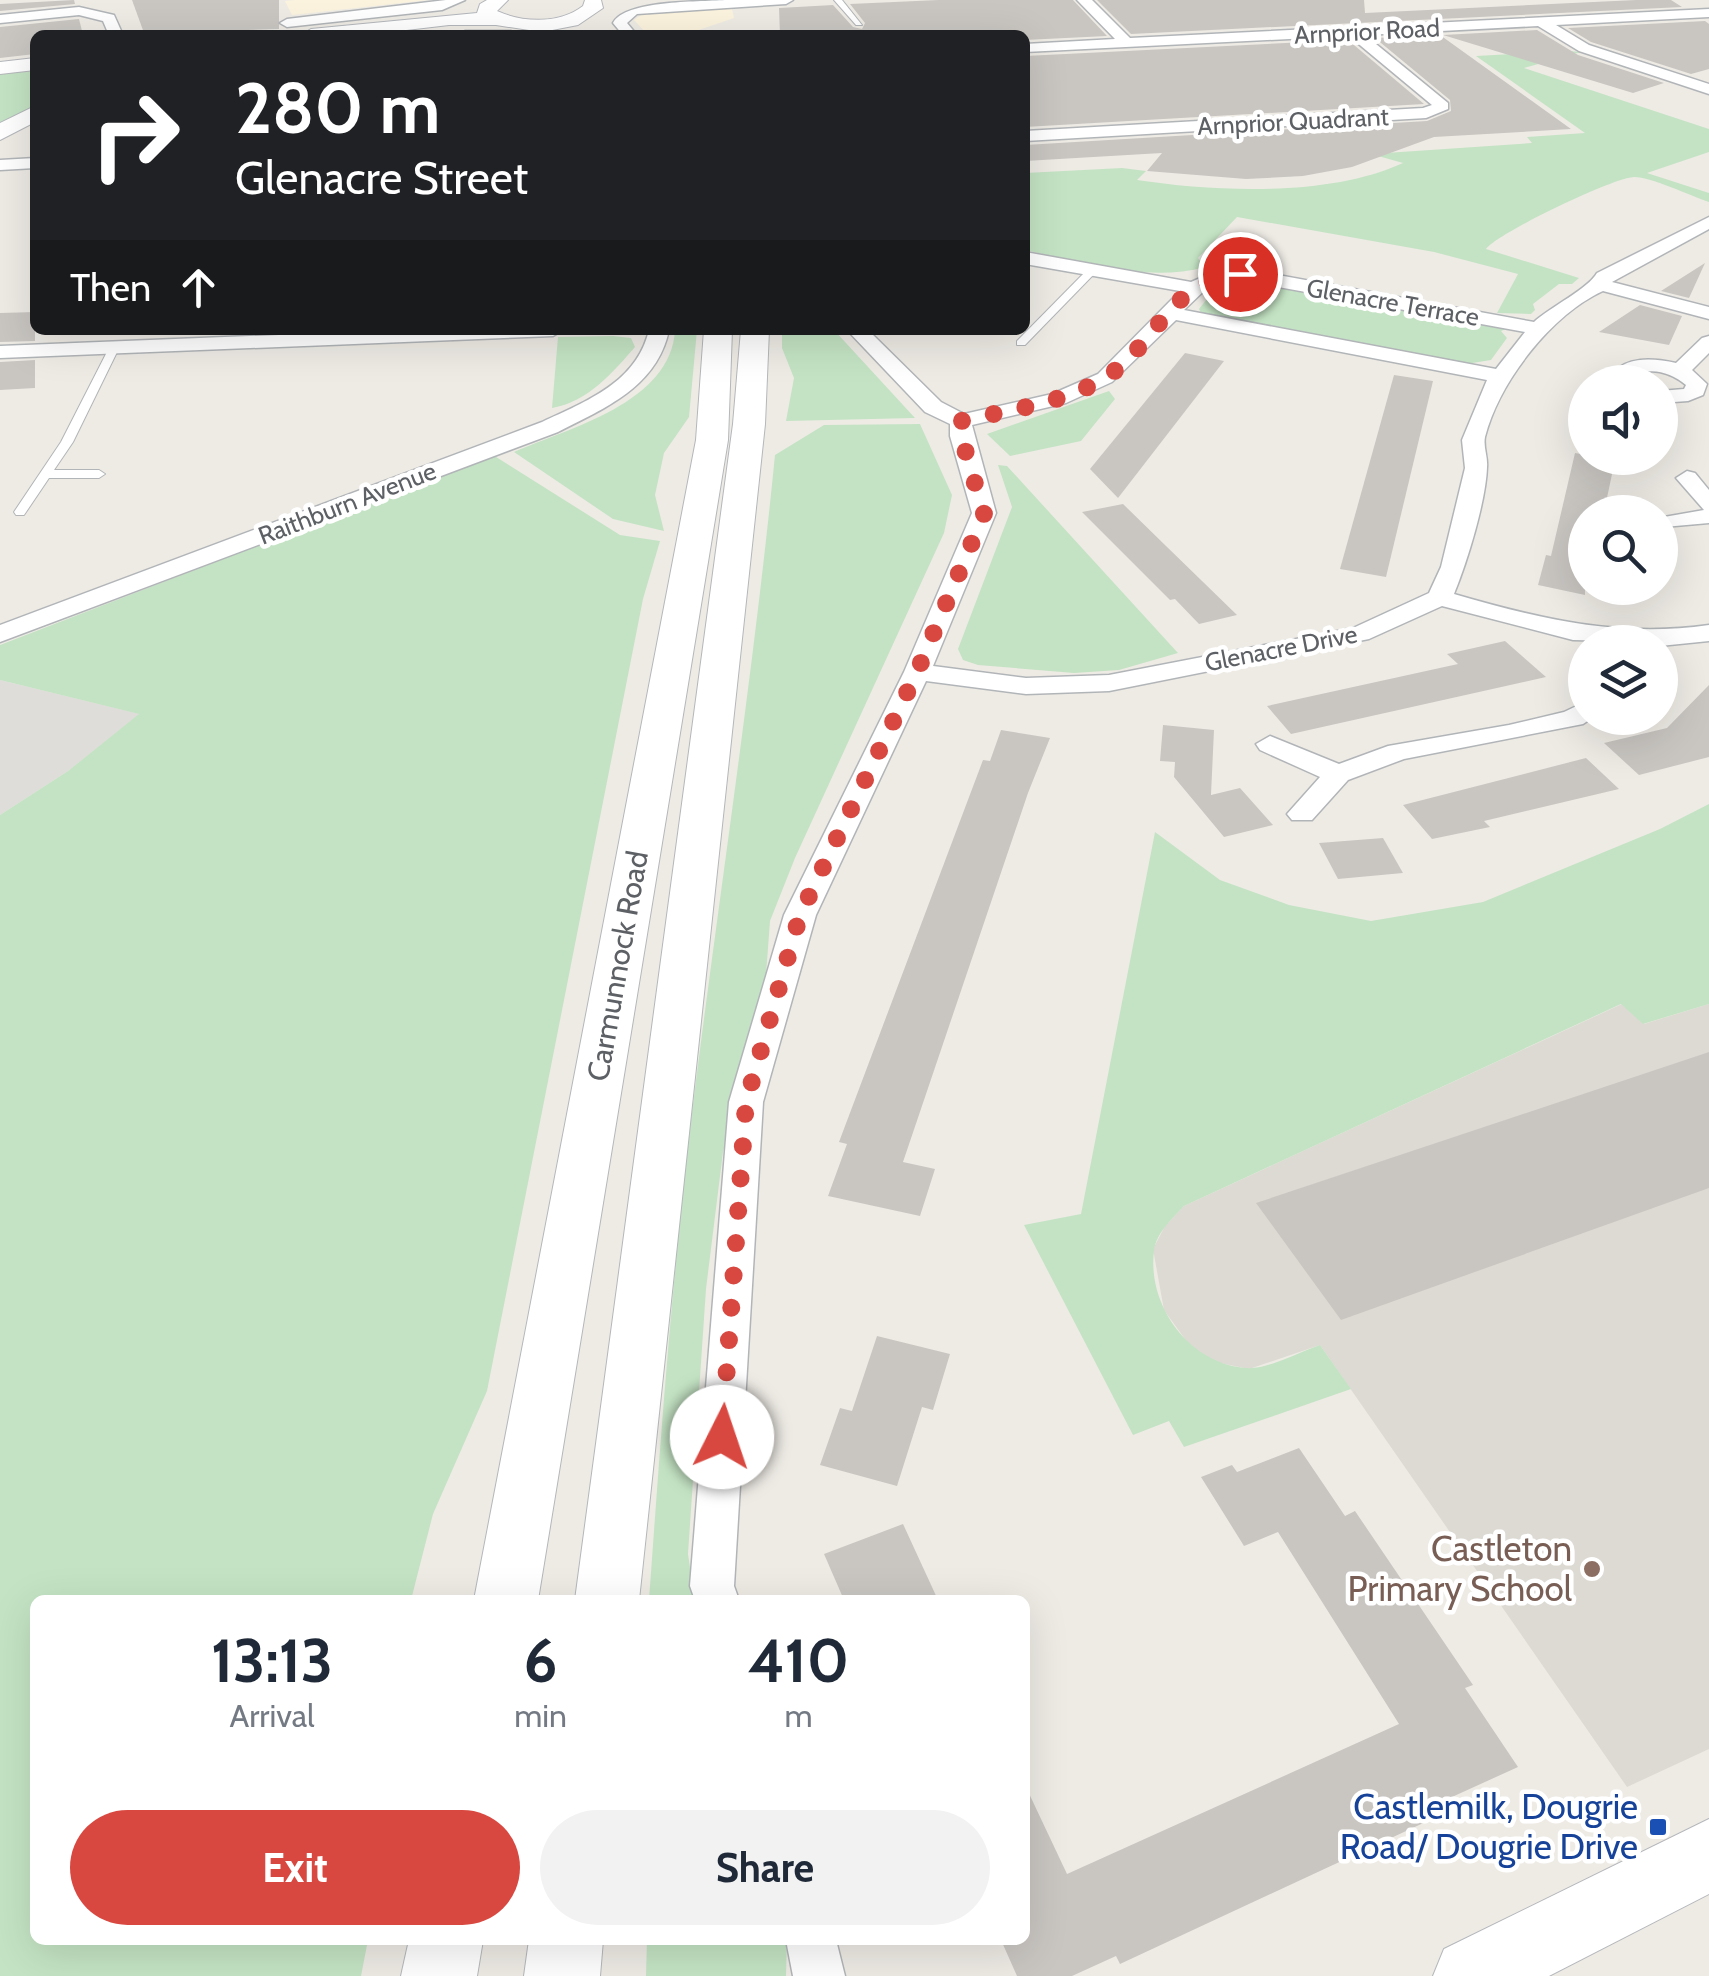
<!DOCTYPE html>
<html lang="en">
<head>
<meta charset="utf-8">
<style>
	:root { --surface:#fff; --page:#f2f2f3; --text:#1f2937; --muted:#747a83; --accent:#d94840 }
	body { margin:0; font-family:Cabin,sans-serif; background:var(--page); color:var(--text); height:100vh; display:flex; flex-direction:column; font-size:38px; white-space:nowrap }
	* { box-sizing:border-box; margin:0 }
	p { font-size:32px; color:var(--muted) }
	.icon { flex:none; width:55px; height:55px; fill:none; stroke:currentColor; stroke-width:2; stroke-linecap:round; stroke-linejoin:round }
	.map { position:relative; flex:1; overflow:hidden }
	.side { position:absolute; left:30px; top:1595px; width:1000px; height:350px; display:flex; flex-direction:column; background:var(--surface); border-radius:15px; box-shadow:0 10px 40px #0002 }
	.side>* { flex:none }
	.banner { position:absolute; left:30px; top:30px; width:1000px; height:305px; border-radius:15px; box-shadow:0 10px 40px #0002; background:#202124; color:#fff; overflow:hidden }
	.buttons { position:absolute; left:1568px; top:365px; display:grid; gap:20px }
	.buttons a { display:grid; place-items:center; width:110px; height:110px; border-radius:50%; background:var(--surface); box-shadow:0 10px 40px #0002; font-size:50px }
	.pin { position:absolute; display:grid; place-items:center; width:85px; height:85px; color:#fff; margin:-42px; border:5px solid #fff; border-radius:50%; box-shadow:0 2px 10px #0007 }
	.me { position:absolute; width:110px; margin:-55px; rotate:4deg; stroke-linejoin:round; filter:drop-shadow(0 0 8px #0008) }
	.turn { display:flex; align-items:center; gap:35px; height:210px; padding:0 40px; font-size:45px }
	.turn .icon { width:130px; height:130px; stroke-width:2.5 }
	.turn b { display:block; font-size:70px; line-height:85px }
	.then { display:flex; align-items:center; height:95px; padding:0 40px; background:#0003; gap:20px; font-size:38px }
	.eta { display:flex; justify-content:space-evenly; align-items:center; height:170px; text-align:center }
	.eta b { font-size:60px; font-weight:800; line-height:70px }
	.cta { display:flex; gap:20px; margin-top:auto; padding:20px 40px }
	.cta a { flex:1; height:115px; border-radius:60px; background:var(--accent); color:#fff; font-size:40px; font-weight:800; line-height:115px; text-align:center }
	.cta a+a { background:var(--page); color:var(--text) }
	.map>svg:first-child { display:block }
	.commercial { fill:#fbf3dd }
	.industrial { fill:#dfddd9 }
	.education { fill:#dddad3 }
	.green { fill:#c4e3c4 }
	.building { fill:#c9c6c2 }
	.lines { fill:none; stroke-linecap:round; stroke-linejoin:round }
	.lane-casing { stroke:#b2b5b8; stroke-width:2 }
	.street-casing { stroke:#b2b5b8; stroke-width:3 }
	.secondary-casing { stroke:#b4b7bb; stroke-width:2 }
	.lane { fill:#fff; fill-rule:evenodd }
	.street { fill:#fff; fill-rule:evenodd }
	.secondary { fill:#fff; fill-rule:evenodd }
	.route { stroke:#d94840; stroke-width:18; stroke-dasharray:0 32.4 }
	.education-dot { fill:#8d6e63; stroke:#fff; stroke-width:4 }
	.transit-dot { fill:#1a4fb4; stroke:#fff; stroke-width:4 }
	.labels { text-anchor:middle; stroke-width:9; stroke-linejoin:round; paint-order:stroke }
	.far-street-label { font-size:25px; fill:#5d6064; stroke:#fff }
	.street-label { font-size:30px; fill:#5d6064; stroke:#fff }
	.near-education-label { font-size:35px; fill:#785e54; stroke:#fff; text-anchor:end }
	.near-transit-label { font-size:35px; fill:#164399; stroke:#fff; text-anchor:end }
</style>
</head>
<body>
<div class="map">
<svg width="1709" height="1976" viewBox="0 0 1709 1976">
	<rect width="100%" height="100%" fill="#eeebe5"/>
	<g class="commercial">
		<polygon points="295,0 428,0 292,15 285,1"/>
		<polygon points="731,5 734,18 684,35 648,35 634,20 644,13"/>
	</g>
	<polygon class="industrial" points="0,680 140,714 68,771 0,815"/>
	<polygon class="education" points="1622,1004 1644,1024 1709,1004 1709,1749 1627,1787 1320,1345 1249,1369 1215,1362 1190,1346 1164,1310 1153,1249 1165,1226 1184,1206"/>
	<g class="green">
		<path d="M 1568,51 L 1581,52 L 1524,68 L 1709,129 L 1709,152 L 1647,173 L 1709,193 L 1709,202 C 1691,196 1651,177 1634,177 C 1612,178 1498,233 1486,249 L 1579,278 L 1572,284 L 1559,284 L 1533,304 L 1535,310 L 1531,314 L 1497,313 L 1518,274 L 1434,252 L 1237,217 L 1198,258 L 1205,267 C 1148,283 1082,262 1025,250 L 1025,173 L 1122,168 L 1146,171 L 1137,180 C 1217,192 1329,197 1403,163 L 1371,154 L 1532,143 L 1527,137 L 1585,133 L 1476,56 Z"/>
		<polygon points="35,69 35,108 0,125 0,73"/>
		<polygon points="1234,279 1498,326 1506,329 1501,331 1507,338 1491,360 1460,365 1201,313 1199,309 1219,284"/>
		<path d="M 675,330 L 697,330 L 689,417 L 664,453 L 655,495 L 664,531 L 613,519 L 514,452 C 569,428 671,403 675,330 Z"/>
		<polygon points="782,330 834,330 915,418 786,421 794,378 782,348"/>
		<path d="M 613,336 L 631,338 L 635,347 C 613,372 588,402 552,408 L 558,337 Z"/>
		<polygon points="1109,391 1115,399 1081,441 1010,456 987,434"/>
		<path d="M 920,424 L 952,495 L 944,533 L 795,858 L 770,921 L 766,975 L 723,1152 L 706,1289 L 688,1554 L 695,1600 L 649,1600 C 662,1419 675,1237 699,1057 C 725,856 755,657 775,455 L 824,425 Z"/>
		<polygon points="493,455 620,535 660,541 643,599 487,1391 433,1514 411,1600 35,1600 35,1940 368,1940 361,1976 0,1976 0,815 68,771 139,714 0,680 0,645"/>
		<polygon points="998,465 1007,466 1178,653 1119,670 1074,673 978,665 963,660 958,649 1012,507"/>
		<path d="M 1709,804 L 1709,1004 L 1643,1024 L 1621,1004 L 1184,1206 C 1172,1219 1156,1233 1154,1251 C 1147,1306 1190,1364 1246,1368 C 1267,1370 1299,1352 1320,1345 L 1351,1389 L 1184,1447 L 1169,1421 L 1133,1435 L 1024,1225 L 1081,1214 L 1155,832 L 1220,880 L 1289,905 L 1371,921 L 1483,902 L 1660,829 Z"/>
		<polygon points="647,1940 787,1940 786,1976 646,1976"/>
	</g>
	<g class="building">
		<polygon points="74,0 75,4 0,11 0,4"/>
		<polygon points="132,0 279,0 279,29 144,33"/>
		<polygon points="938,0 1073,0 1107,36 1025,40 1025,35 780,35 779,8 833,5 853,27 862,29 865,23 850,4"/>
		<polygon points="1097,0 1364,0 1365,13 1636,0 1671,0 1682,7 1131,34"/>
		<polygon points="79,19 83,35 35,35 35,54 0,58 0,27"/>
		<polygon points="1705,21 1709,24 1709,69 1691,74 1591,42 1568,28"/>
		<polygon points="1537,30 1578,55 1664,83 1633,93 1443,35"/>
		<polygon points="1440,35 1571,129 1434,137 1352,167 1303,176 1246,179 1147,171 1162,153 1025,161 1025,145 1427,121 1451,111 1450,100 1375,38"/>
		<polygon points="1348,40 1424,104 1025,127 1025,56"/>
		<polygon points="1705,263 1689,298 1661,291"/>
		<polygon points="1640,305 1682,316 1669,345 1599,332"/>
		<polygon points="35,312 35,341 0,342 0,313"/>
		<polygon points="1185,353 1224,361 1118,498 1090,469"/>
		<polygon points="35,360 35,388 0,390 0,362"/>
		<polygon points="1394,375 1433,381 1386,577 1340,569"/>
		<polygon points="1575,453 1615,460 1604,512 1585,512 1585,595 1538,585 1546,555 1551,556"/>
		<polygon points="1123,504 1166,546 1237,615 1199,624 1175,599 1170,600 1082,512"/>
		<polygon points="1505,641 1546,677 1291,734 1267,706 1458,664 1447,654"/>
		<polygon points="1709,685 1709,757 1639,775 1604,743 1667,728"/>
		<polygon points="1163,725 1214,730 1211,795 1240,788 1273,825 1224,837 1174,777 1175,762 1160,761"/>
		<polygon points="1001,730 1050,738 1028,793 903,1162 935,1169 920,1216 828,1196 847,1144 839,1142 983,760 990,761"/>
		<polygon points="1586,758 1619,789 1484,821 1490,827 1432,839 1403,805"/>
		<polygon points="1383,838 1403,873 1338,879 1319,843"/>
		<polygon points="1709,1052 1709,1188 1341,1320 1256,1203"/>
		<polygon points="877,1336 950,1354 933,1410 922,1407 897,1486 820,1465 840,1408 852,1411"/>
		<polygon points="1299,1448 1345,1516 1355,1511 1473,1685 1465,1688 1518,1767 1441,1802 1447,1812 1120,1964 1116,1956 1072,1976 1017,1976 1001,1940 1025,1940 1025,1785 1067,1874 1399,1724 1278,1532 1244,1546 1201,1477 1232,1465 1237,1472"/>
		<polygon points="903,1524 938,1600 844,1600 824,1554"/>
	</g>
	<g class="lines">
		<g class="lane-casing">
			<g id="lane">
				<polygon points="834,0 842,0 862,25 856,25"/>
				<polygon points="1089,268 1098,270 1025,345 1017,345 1017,341"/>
				<polygon points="114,345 119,348 73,442 54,470 99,470 105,474 99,478 49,478 24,515 16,515 14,512 61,442 109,348"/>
			</g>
		</g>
		<g class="street-casing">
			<g id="street">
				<polygon points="446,0 465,0 442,10 287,27 280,23 287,19"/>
				<path d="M 725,0 L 793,0 L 786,4 L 637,14 L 627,23 L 637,35 L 623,35 L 613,23 C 625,0 697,2 725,0 Z"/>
				<polygon points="1077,0 1092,0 1130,38 1709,9 1709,17 1556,25 1589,45 1709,84 1709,94 1579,51 1538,26 1365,35 1448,103 1448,109 1426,118 1025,141 1025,131 1423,108 1432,105 1349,36 1025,52 1025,44 1115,39"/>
				<polygon points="79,7 114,15 123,35 109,35 103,21 79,15 0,23 0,15"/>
				<polygon points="465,31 511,31 518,35 458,35"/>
				<polygon points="35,158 35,168 0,170 0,160"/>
				<path d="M 1709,217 L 1709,229 L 1612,282 L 1709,307 L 1709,319 L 1603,291 C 1551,315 1499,382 1485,437 C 1483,447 1488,457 1487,467 C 1486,501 1467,562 1454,594 C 1540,619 1619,638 1709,625 L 1709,641 L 1660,646 L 1660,642 L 1573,640 L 1442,606 L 1369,639 L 1109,691 L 1026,694 L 926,681 L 816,915 L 763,1102 L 734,1586 L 739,1600 L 695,1600 L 690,1586 L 729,1102 L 784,915 L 904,672 L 972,513 L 950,436 L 950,424 L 925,412 L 847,330 L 868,330 L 941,402 L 964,414 L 1052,394 L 1098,374 L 1180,291 L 1025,264 L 1025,252 L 1191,282 L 1212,273 L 1240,268 L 1534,322 C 1549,308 1589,288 1597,273 ZM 1240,280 L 1525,332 L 1496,369 L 1184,310 L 1207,288 ZM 1176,320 L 1487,380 L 1462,440 L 1465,468 L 1441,567 L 1429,593 L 1353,628 L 1109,675 L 1026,678 L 933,666 L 996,513 L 972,425 L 1066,403 L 1112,382 Z"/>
				<polygon points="403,330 563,330 553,336 0,358 0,346"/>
				<path d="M 649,330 L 669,330 C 657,387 605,408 558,432 L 0,642 L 0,625 L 542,422 C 587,401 637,382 649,330 Z"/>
				<path d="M 1709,336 L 1709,353 L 1692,370 L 1707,384 L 1703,395 L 1688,401 L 1660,403 L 1660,391 L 1684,389 L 1686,385 C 1670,372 1650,366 1631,377 L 1633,382 L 1613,382 L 1610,375 C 1627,356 1652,358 1676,363 L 1702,338 Z"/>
				<polygon points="1687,471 1695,473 1709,490 1709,523 1664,527 1660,522 1664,517 1704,510 1676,478"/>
				<polygon points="1585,702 1585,718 1592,718 1583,724 1404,759 1348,780 1312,820 1292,820 1287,814 1320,777 1260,750 1256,744 1270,736 1339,764 1388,746 1509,725 1564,712"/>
				<polygon points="786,1940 836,1940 845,1976 793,1976"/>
			</g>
		</g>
		<g class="secondary-casing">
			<g id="secondary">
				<path d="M 487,0 L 508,0 L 497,11 C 523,23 560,24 583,6 L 585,0 L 601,0 L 603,8 L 578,25 L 542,32 L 496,25 L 449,25 L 364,35 L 301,35 L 311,29 L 477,13 L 480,4 Z"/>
				<polygon points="35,58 35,70 0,74 0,62"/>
				<polygon points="35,106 35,122 0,140 0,123"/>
				<polygon points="704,330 732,330 728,440 538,1600 474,1600 696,440"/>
				<polygon points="741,330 769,330 765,424 639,1600 575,1600 733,424"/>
				<polygon points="1709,1819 1709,1894 1549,1976 1433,1976 1444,1949"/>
				<polygon points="409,1940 483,1940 477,1976 401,1976"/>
				<polygon points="529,1940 603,1940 600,1976 524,1976"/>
			</g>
		</g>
		<use href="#lane" class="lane"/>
		<use href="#street" class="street"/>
		<use href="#secondary" class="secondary"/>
	</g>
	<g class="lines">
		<path class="route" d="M 722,1437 L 746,1102 L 800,915 L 917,672 L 984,514 L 961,436 L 961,421 C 1008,410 1060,404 1103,379 C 1156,347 1172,276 1240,274"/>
	</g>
	<circle class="education-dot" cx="1592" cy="1569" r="10"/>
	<rect class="transit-dot" x="1648" y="1817" width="20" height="20" rx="5"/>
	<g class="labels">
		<g class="far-street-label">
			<text transform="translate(1367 31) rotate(-3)" y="9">Arnprior Road</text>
			<text transform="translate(1293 121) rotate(-3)" y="9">Arnprior Quadrant</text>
			<text transform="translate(1393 302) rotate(10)" y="9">Glenacre Terrace</text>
			<text transform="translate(347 503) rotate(-21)" y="9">Raithburn Avenue</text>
			<text transform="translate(1281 648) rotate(-11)" y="9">Glenacre Drive</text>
		</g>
		<g class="street-label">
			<text transform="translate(618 966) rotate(-80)" y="10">Carmunnock Road</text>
		</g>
		<g class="near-education-label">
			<text x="1572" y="1561">Castleton<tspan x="1572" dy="40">Primary School</tspan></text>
		</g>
		<g class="near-transit-label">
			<text x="1638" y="1819">Castlemilk, Dougrie<tspan x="1638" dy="40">Road/ Dougrie Drive</tspan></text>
		</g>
	</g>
</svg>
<div class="buttons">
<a><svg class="icon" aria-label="sound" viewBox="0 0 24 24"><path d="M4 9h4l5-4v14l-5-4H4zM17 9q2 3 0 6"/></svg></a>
<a><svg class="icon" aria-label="search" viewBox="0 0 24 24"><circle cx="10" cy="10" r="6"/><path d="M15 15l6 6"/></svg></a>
<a><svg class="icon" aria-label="layers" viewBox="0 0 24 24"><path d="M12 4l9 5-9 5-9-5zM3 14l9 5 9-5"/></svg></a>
</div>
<div class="pin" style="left:1240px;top:274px;background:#d93025"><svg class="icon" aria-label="arrive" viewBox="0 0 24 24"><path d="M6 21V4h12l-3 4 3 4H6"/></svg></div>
<svg class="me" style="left:722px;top:1437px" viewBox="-20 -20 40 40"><circle r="19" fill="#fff"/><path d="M0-13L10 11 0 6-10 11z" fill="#d94840"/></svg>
<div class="banner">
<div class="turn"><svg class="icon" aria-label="right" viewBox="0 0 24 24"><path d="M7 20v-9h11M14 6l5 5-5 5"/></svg><div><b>280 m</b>Glenacre Street</div></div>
<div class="then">Then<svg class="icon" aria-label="ahead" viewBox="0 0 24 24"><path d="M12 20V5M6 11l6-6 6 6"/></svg></div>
</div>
<section class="side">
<div class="eta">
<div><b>13:13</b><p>Arrival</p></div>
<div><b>6</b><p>min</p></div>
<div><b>410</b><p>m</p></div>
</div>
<div class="cta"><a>Exit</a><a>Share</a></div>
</section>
</div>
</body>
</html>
